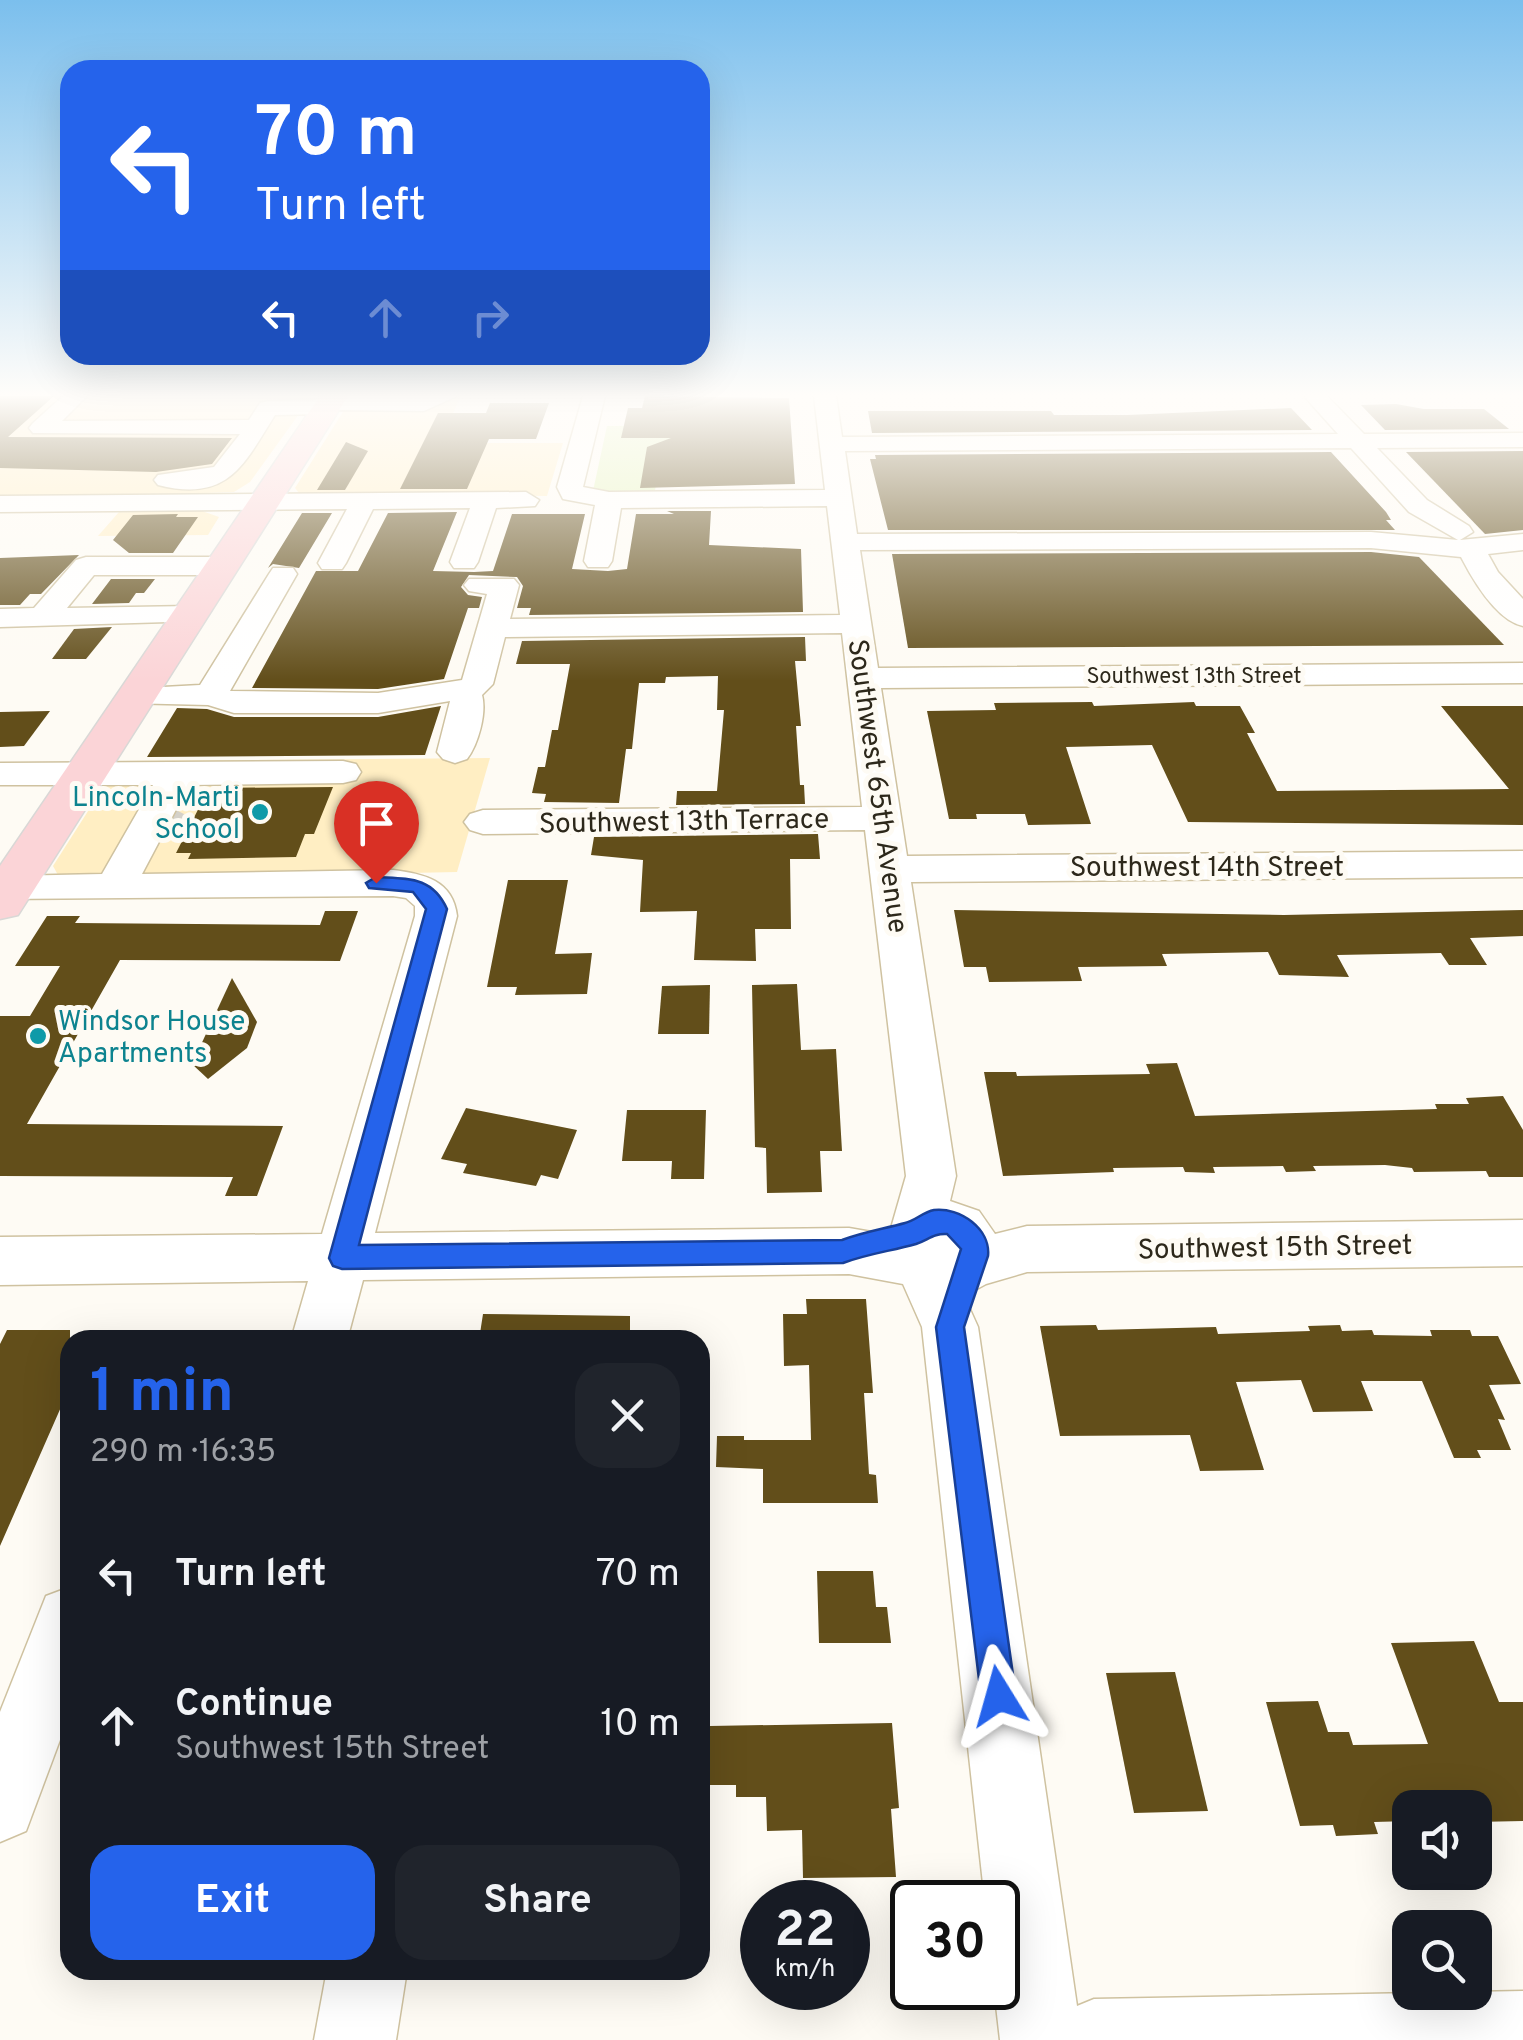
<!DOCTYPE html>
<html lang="en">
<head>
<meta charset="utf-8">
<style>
	:root { --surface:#171b24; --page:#20242c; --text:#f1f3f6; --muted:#9ea1a6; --accent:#2563eb }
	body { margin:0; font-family:Overpass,sans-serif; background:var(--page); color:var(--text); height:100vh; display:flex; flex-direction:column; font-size:38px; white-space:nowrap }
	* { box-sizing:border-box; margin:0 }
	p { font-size:32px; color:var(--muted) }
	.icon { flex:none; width:55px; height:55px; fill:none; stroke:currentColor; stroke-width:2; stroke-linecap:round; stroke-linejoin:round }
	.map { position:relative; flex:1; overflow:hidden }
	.sheet { position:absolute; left:60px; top:1330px; width:650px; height:650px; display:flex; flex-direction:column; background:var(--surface); border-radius:30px; box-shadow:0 10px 40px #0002 }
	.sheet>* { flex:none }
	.banner { position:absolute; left:60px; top:60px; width:650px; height:305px; border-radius:30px; box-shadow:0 10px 40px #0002; background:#2563eb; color:#fff; overflow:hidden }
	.fabs { position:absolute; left:1392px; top:1790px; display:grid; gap:20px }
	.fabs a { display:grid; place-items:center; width:100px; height:100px; border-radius:20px; background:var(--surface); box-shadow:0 10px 40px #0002; font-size:50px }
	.speed { position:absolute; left:740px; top:1880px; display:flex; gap:20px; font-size:50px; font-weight:700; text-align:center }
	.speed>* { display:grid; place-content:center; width:130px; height:130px; border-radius:50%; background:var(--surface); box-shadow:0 10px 40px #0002; line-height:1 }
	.speed small { font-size:25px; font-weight:400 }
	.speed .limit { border:5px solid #111; border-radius:15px; background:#fff; color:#111 }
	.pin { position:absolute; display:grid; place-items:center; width:85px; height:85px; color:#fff; margin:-102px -42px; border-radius:50% 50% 50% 0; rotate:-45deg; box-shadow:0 0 10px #0007 }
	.pin .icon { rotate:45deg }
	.me { position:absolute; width:110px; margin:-55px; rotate:352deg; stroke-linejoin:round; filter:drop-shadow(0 0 8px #0008) }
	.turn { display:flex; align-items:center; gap:35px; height:210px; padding:0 30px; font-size:45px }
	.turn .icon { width:130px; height:130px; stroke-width:2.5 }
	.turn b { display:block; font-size:70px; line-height:85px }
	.lanes { display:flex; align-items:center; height:95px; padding:0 30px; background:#0003; justify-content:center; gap:50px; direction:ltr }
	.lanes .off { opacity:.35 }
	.round { display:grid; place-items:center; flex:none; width:105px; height:105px; border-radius:30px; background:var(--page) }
	.overview { display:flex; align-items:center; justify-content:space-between; height:170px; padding:0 30px }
	h1 { font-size:60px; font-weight:700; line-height:75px; color:var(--accent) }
	.primary-button { display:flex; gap:20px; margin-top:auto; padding:20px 30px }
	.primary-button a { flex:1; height:115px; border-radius:30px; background:var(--accent); color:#fff; font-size:40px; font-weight:700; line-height:115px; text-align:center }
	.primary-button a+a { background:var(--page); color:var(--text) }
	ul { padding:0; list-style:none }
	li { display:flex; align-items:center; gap:30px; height:150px; padding:0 30px }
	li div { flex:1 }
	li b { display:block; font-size:38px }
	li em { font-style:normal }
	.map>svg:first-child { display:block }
	.built { fill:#ffeec3 }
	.green { fill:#e3f3b9 }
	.building { fill:#624e1a }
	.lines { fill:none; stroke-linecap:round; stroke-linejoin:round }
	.minor-tunnel-far1 { stroke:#d4d1c9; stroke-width:32; stroke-dasharray:32 16; stroke-linecap:butt }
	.minor-tunnel { stroke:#d4d1c9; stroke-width:42; stroke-dasharray:42 21; stroke-linecap:butt }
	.minor-casing { stroke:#cfc2a0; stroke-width:3 }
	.major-casing { stroke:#d9d8d6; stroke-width:3 }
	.minor { fill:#fff; fill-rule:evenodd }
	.major { fill:#fbd4d7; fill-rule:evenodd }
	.route { fill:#2563eb; stroke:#184099; stroke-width:2.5 }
	.culture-dot { fill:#0f9aa8; stroke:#fefbf4; stroke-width:4 }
	.labels { text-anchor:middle; stroke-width:10; stroke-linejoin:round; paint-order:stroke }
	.far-street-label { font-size:22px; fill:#2d281b; stroke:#fefbf4 }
	.street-label { font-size:28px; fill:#2d281b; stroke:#fefbf4 }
	.culture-label { font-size:28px; fill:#0d838f; stroke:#fefbf4; text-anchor:end }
</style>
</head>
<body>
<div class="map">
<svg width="1523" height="2040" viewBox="0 0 1523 2040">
	<rect width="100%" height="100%" fill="#fefbf4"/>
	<g class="built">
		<polygon points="0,396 312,396 250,482 234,492 0,500"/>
		<polygon points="353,396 461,396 439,443 563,443 547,496 299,493 295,488"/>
		<polygon points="202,511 219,517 208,535 98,536 119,512"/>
		<polygon points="490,758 457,872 70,880 58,875 53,866 120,761"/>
	</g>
	<polygon class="green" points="722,425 660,456 655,491 593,491 607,426"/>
	<g class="building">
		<polygon points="0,396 54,396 8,437 232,438 212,464 156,472 0,468"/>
		<polygon points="645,396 789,398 795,484 640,488 647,447 671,438 621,438 628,408 642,408"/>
		<polygon points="490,403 549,403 536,439 489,439 467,489 400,489 438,413 486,413"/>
		<polygon points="1396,404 1424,409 1484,409 1509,429 1385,430 1361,405"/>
		<polygon points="1291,408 1312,430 872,433 868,411 1051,411 1054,415 1127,415"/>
		<polygon points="346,442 368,451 345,490 317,490"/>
		<polygon points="1523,451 1523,530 1485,534 1406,452"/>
		<polygon points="1331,452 1386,512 1391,520 1386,520 1395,530 888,530 870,459 876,459 875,455"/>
		<polygon points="667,511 711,511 709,545 801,549 803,612 529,615 531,608 517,608 523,586 517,577 469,575 461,587 468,595 482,597 479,608 468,608 444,679 378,689 252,688 316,571 358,571 388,513 457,512 433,571 474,572 493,571 512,514 585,514 572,569 608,571 627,569 636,514 674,514"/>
		<polygon points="302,513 332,513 299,568 273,564 268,568"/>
		<polygon points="178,514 176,517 198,517 173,553 129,553 113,540 133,515"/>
		<polygon points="1371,552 1419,557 1504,645 908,648 892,554"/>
		<polygon points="79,555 41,594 30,594 20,605 0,605 0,558"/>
		<polygon points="111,579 155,579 144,593 136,593 129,603 92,604"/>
		<polygon points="112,627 86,659 52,659 74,629"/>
		<polygon points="805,637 806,661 795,661 801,726 796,726 800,785 804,785 805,804 676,805 677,791 717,791 724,710 717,710 718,676 666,677 665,683 639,683 632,749 626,749 619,803 544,802 546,794 532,793 538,767 545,767 552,730 558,730 570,664 516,664 522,641"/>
		<polygon points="1092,702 1094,706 1194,702 1196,706 1240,706 1255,733 1247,733 1277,791 1509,789 1441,706 1523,706 1523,825 1188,822 1152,745 1066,747 1091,824 1028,825 1025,814 976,814 977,819 949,819 927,711 996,710 994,703"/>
		<polygon points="441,706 425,755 147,757 177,708 207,709 234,717 378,717"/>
		<polygon points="50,711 24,746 0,747 0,712"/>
		<polygon points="333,787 314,834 305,834 296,857 188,859 191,853 176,853 209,788"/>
		<polygon points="818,834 820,859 790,859 791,929 755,929 756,961 694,960 697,911 640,912 643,860 591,855 594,837"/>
		<polygon points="508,880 568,880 555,954 592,953 587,994 515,995 517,987 487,987"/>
		<polygon points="954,910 1284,915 1523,910 1523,936 1470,938 1487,965 1449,965 1441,953 1337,955 1349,977 1279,975 1268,952 1162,954 1167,966 1078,967 1082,981 989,982 986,967 964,967"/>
		<polygon points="325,911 358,911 340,961 120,960 27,1124 283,1126 257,1196 225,1196 233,1177 0,1176 0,1016 30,1016 60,966 15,966 47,916 80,916 75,923 320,925"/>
		<polygon points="232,978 257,1022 247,1048 208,1079 192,1064"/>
		<polygon points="797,984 801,1050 836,1049 842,1151 820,1151 822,1192 767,1193 766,1148 755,1147 752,985"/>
		<polygon points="710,985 709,1034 658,1034 662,986"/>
		<polygon points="1177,1063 1195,1116 1437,1109 1435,1104 1469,1104 1466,1098 1503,1096 1523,1130 1523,1177 1489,1177 1486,1171 1414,1172 1412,1168 1385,1165 1313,1166 1316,1171 1286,1172 1283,1166 1213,1167 1215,1173 1185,1172 1183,1167 1113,1168 1114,1172 1003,1176 984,1072 1016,1072 1017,1076 1150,1074 1146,1064"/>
		<polygon points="466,1108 577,1130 558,1179 541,1175 536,1186 463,1173 467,1164 441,1159"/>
		<polygon points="627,1110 706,1110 704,1179 671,1179 672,1161 622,1161"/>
		<polygon points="806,1299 866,1299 873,1393 864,1393 869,1474 876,1475 878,1503 763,1503 763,1469 716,1467 717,1436 744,1436 744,1440 811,1440 809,1365 784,1366 783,1314 807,1314"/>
		<polygon points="483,1314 630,1316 630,1340 479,1340"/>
		<polygon points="1096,1325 1098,1330 1216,1327 1218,1334 1310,1331 1308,1326 1340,1325 1342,1331 1372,1330 1374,1335 1432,1336 1430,1330 1470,1330 1472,1336 1498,1336 1521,1384 1489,1385 1505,1420 1498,1419 1511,1450 1477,1450 1481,1458 1454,1458 1422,1381 1361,1381 1373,1411 1313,1412 1301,1380 1236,1382 1264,1470 1200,1471 1190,1435 1060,1436 1040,1326"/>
		<polygon points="7,1330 70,1330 70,1398 65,1398 0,1546 0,1344"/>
		<polygon points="817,1571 873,1571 876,1607 887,1607 891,1643 819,1643"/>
		<polygon points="1474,1641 1499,1702 1523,1702 1523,1821 1475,1822 1475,1808 1410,1808 1410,1821 1374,1822 1378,1834 1336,1836 1333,1825 1300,1826 1266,1702 1318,1701 1328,1732 1349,1732 1353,1745 1428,1744 1391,1643"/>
		<polygon points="1175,1672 1208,1811 1134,1813 1106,1673"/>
		<polygon points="892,1723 899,1808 891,1809 896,1877 803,1878 802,1830 767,1831 766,1797 736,1797 736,1785 709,1785 710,1726"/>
	</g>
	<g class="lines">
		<polyline class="minor-tunnel-far1" points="178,816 180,812"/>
		<polyline class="minor-tunnel" points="174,822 179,813"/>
		<g class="minor-casing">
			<g id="minor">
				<path d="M 63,396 L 87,396 L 62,421 L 249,420 L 260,403 L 268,401 L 321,400 L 330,396 L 457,396 L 424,411 L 336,410 L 327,414 L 275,415 C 244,464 229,503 158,485 L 154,480 L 158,475 L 214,467 L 240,434 L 33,433 L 29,428 L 33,423 Z"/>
				<path d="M 583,396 L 605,396 L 583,487 L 609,492 L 825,490 L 814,396 L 836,396 L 842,437 L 1338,434 L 1304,396 L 1327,396 L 1364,434 L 1523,433 L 1523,447 L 1377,448 L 1427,500 L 1469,526 L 1473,532 L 1460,540 L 1523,534 L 1523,550 L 1488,554 L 1498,572 L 1523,599 L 1523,626 C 1496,620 1473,580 1461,557 L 1371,548 L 860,550 L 878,668 L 1523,663 L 1523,683 L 881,688 L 907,856 L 1523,851 L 1523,877 L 911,882 L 956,1176 L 950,1201 L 979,1211 L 995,1234 L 1027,1226 L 1523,1220 L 1523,1266 L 1027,1272 L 986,1284 L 964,1296 L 978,1327 L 1077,2006 L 1094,1999 L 1523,1991 L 1523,2040 L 1000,2040 L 994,1988 L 998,1988 L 998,1902 L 985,1902 L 922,1327 L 903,1284 L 849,1274 L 363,1280 L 347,1340 L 291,1340 L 308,1281 L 0,1285 L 0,1237 L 322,1234 L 415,916 L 415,906 L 406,898 L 393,896 L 0,899 L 0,879 L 10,876 L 102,874 L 153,785 L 0,785 L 0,763 L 343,761 L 356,764 L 361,772 L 356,780 L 343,783 L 189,785 L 142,874 L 393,870 C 424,874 453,880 457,916 L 375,1233 L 849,1228 L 889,1235 L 906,1176 L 865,830 L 483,834 L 470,830 L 464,822 L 470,814 L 483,810 L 862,807 L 842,633 L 505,637 L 493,684 L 482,695 C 487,713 478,745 467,759 L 455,763 L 443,759 L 437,752 L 450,701 L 378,713 L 234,713 L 208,705 L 126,703 L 121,696 L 126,689 L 200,685 L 269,574 L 273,568 L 293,568 L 297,574 L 230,691 L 378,693 L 462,680 L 487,594 L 469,591 L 464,585 L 469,579 L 514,579 L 519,585 L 510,619 L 840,615 L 827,506 L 621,508 L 612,561 L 608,567 L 588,567 L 584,561 L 595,505 L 563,499 L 557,487 ZM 1351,448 L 1409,512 L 1458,540 L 1371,532 L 857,534 L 845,451 Z"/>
				<polygon points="526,492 539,500 535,506 496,508 478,562 474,568 454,568 450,562 470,508 373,509 346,563 342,569 322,569 318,563 347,509 0,512 0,496"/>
				<polygon points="86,557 224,557 234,560 238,566 234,572 224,575 94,575 67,608 191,606 202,609 206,615 202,621 0,627 0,609 34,608 76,560"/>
				<polygon points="70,1587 70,1713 26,1831 0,1842 0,1712 46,1596"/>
				<polygon points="327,1970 407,1970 396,2040 314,2040"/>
			</g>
		</g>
		<g class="major-casing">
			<polygon id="major" points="320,396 348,396 18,915 0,919 0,866"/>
		</g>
		<use href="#minor" class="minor"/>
		<use href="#major" class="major"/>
	</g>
	<linearGradient id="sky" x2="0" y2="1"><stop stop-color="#7bbfed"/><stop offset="0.58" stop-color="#fffdfa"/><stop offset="1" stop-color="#fffdfa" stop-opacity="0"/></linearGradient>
	<rect width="1523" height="681" fill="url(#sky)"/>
	<path class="route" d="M 376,877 C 408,879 432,876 447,909 L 359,1245 L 842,1240 C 863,1232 883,1229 905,1223 C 915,1221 923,1212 934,1210 C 960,1207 991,1229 988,1256 L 964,1327 L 1016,1696 L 1011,1708 L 999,1713 L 986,1708 L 981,1696 L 936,1327 L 961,1249 L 947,1234 C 934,1233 928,1240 916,1244 C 891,1251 867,1254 843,1263 L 342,1269 L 333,1266 L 329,1258 L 426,909 L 413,892 L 369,888 L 366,883 Z"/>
	<g class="culture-dot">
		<circle cx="260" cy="812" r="10"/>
		<circle cx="38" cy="1036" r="10"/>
	</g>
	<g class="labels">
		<g class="far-street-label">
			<text x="1194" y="683">Southwest 13th Street</text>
		</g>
		<g class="street-label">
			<text transform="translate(879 786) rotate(82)" y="10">Southwest 65th Avenue</text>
			<text transform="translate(684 820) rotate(-1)" y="10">Southwest 13th Terrace</text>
			<text x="1207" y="876">Southwest 14th Street</text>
			<text transform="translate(1275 1246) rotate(-1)" y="10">Southwest 15th Street</text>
		</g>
		<g class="culture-label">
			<text x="240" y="806">Lincoln-Marti<tspan x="240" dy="32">School</tspan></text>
			<text x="58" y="1030" text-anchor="start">Windsor House<tspan x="58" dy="32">Apartments</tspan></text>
		</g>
	</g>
</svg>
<div class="fabs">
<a><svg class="icon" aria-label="sound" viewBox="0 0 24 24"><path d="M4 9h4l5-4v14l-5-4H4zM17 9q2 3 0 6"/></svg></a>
<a><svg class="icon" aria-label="search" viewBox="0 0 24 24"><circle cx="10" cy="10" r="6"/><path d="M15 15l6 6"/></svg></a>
</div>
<div class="speed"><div>22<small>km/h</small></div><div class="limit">30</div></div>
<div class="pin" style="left:376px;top:883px;background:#d93025"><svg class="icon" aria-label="arrive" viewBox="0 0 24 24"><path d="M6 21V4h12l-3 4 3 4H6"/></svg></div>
<svg class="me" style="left:999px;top:1696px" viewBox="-20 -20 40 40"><path d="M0-17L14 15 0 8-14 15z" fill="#2563eb" stroke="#fff" stroke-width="4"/></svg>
<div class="banner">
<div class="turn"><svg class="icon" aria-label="left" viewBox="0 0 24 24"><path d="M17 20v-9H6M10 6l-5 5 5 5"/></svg><div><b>70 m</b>Turn left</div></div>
<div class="lanes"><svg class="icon" aria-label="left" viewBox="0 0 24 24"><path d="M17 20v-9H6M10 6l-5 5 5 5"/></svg><svg class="icon off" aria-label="ahead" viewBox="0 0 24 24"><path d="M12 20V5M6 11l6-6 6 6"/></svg><svg class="icon off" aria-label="right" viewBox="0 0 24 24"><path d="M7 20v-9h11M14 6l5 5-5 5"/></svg></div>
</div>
<section class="sheet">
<div class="overview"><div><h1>1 min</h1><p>290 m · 16:35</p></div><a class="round"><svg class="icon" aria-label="close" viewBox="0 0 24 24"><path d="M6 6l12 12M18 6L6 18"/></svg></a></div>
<ul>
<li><svg class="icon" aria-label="left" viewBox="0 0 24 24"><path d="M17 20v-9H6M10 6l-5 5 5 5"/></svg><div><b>Turn left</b></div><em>70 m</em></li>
<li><svg class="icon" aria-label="ahead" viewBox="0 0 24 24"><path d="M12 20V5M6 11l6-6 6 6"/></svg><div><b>Continue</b><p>Southwest 15th Street</p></div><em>10 m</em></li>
</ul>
<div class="primary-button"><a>Exit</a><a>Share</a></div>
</section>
</div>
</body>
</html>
